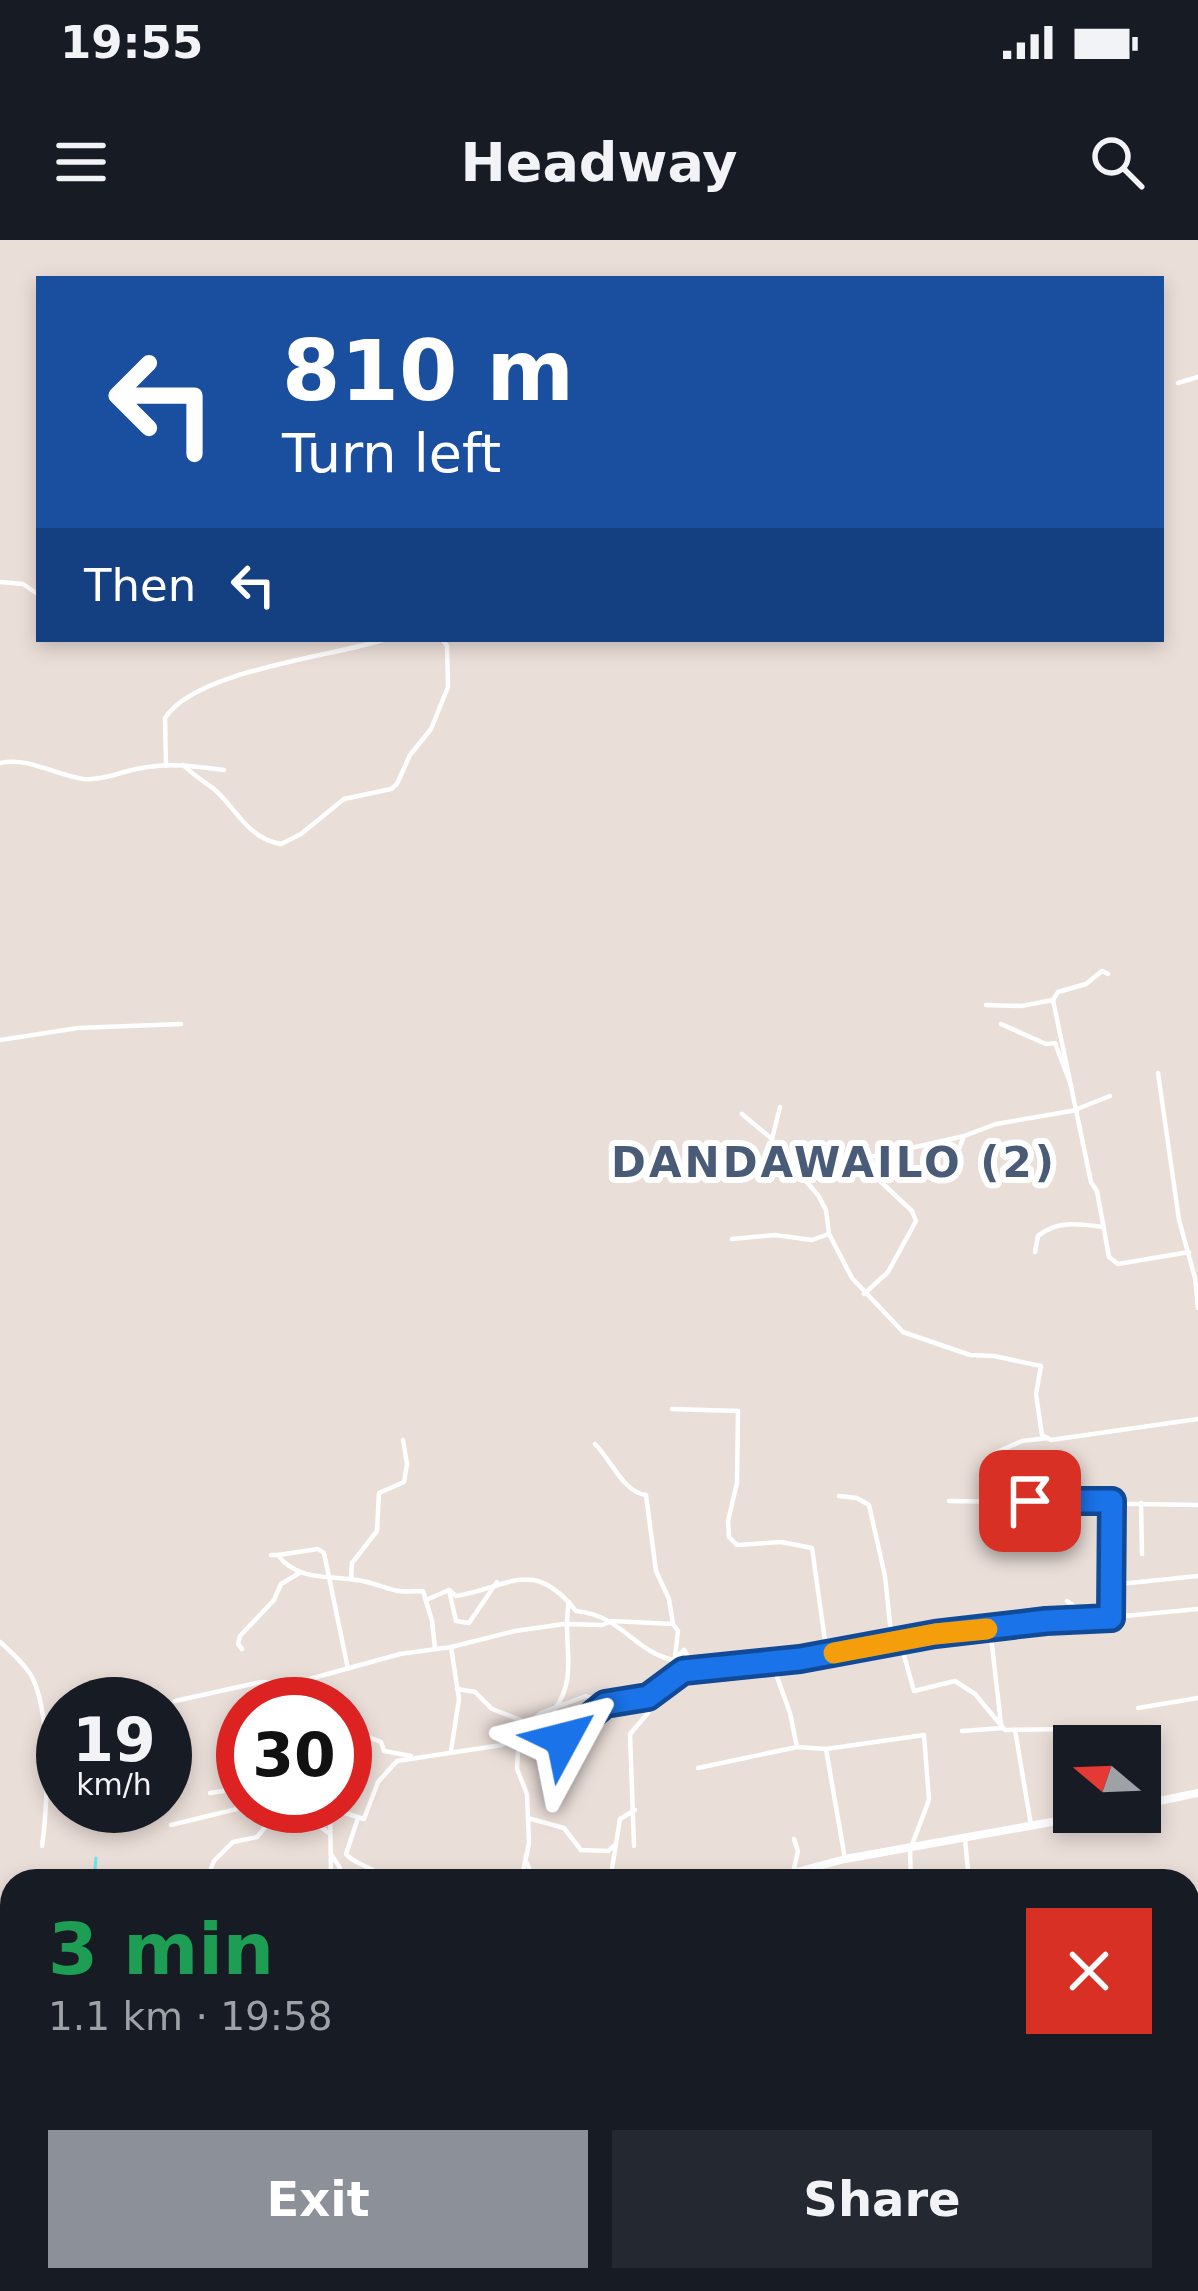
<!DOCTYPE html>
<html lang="en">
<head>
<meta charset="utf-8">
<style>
	:root { --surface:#171b24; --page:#242831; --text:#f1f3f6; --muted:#9ea1a6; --accent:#8c9099 }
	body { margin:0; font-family:"DejaVu Sans",sans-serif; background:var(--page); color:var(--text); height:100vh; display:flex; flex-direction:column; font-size:45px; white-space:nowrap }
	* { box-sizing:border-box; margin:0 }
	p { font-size:39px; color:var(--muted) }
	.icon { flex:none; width:66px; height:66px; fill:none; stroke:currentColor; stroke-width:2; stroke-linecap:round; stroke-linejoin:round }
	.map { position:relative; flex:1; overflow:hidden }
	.panel { position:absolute; left:0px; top:1629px; width:1200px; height:423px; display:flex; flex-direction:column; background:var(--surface); border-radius:36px 36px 0 0; box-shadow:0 6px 18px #0003 }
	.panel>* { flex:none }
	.hud { position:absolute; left:36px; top:36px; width:1128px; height:366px; border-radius:0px; box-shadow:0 6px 18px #0003; background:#1a4fa0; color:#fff; overflow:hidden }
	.needle { width:78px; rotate:289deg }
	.buttons { position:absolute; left:1053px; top:1485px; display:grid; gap:24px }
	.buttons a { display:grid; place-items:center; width:108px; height:108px; border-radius:0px; background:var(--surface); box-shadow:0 6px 18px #0003; font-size:60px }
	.speed { position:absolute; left:36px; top:1437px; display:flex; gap:24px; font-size:60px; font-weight:700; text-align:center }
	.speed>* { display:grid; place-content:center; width:156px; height:156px; border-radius:50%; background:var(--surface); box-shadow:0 6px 18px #0003; line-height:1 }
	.speed small { font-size:30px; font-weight:400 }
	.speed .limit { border:18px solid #d22; background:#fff; color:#111 }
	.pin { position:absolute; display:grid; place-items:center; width:102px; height:102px; color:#fff; margin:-51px; border-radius:24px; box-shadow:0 6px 18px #0006 }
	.me { position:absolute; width:132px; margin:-66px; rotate:52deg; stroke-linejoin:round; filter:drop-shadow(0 0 9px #0008) }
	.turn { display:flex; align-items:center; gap:42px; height:252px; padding:0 48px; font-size:54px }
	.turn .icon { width:156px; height:156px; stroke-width:2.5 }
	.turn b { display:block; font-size:84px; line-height:102px }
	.then { display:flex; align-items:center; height:114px; padding:0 48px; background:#0003; gap:24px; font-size:45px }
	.round { display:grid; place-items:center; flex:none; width:126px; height:126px; border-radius:0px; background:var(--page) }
	.overview { display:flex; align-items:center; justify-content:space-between; height:204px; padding:0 48px }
	h1 { font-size:72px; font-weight:800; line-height:90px; color:#1e9e55 }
	.cta { display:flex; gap:24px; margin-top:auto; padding:24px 48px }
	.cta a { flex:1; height:138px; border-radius:0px; background:var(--accent); color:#fff; font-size:48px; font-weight:800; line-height:138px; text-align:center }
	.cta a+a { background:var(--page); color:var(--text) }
	.status { display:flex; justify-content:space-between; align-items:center; height:84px; padding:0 60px; background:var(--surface); direction:ltr }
	.status svg { height:33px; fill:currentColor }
	header { display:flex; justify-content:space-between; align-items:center; height:156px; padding:0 48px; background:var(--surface); font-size:54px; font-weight:800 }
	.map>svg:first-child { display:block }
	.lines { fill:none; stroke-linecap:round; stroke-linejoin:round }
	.stream { stroke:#6be5ec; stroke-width:3 }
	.street { stroke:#fff; stroke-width:4.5 }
	.secondary { stroke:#fff; stroke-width:8 }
	.route-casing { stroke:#114b97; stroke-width:30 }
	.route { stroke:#1a73e8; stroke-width:21 }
	.slow { stroke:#f59e0b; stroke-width:21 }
	.labels { text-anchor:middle; stroke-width:12; stroke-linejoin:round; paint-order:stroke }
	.district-label { font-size:42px; font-weight:bold; letter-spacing:3px; fill:#495b76; stroke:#fff }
</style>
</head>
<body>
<div class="status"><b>19:55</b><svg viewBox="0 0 49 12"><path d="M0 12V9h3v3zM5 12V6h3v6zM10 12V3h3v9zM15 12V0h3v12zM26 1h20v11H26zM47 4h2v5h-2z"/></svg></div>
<header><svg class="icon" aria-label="menu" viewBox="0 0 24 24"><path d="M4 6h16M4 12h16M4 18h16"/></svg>Headway<svg class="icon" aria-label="search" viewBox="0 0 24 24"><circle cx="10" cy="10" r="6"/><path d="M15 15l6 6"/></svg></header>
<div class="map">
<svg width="1198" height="2051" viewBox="0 0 1198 2051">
	<rect width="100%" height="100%" fill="#eaded8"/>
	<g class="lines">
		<g class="stream">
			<polyline points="96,1618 95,1629 112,1641"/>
			<polyline points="25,2040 33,2051"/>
		</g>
		<g class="street">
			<polyline points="1178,143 1198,137"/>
			<polyline points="0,342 23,344 39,355"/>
			<path d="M 0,523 C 29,517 55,535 83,539 C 105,541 126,529 148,527 C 174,523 199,527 224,530"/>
			<path d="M 183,525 C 192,534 203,541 214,549 C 236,568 248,599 281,604 L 301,594 L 344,559 L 391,549 L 397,544 L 410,515 L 431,489 L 448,447 L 447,406 L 442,399"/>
			<path d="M 166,526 L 165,478 C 196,430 331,417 386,399"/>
			<polyline points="1053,760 1091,942 1097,951 1109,1017 1118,1024 1189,1012"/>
			<polyline points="986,765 1021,766 1053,760 1058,752 1086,744 1102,731 1108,734"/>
			<polyline points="1001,784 1046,804 1055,803 1071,845"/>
			<polyline points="0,800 78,788 181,784"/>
			<polyline points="1158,833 1179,980 1195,1038 1198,1068"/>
			<polyline points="1077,869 1110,856"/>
			<polyline points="742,874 772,899 788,930 805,940 818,955 826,970 829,994"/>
			<polyline points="772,899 780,867"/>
			<polyline points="954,922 964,896"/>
			<polyline points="788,930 830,919 876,916 964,896 996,884 1077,870"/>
			<polyline points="732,999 775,995 812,1000 829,994 852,1038 903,1092 970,1115 994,1116 1041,1126 1036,1154 1042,1195 1051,1200 1198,1179"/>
			<path d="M 1035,1012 L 1038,996 C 1058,980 1078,984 1103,987"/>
			<polyline points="864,1054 888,1032 916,981 912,971 880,941 868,917"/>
			<polyline points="672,1169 738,1171 737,1243 728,1281 729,1297 737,1305 781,1302 812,1308 827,1415"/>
			<path d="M 595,1204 C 612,1221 623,1252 646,1255 L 656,1331 L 669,1359 L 673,1384"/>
			<polyline points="995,1213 1022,1201 1048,1198"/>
			<polyline points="839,1256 857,1258 869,1265 885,1336 892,1403"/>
			<polyline points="949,1261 1198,1265"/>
			<polyline points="1141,1263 1142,1314"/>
			<path d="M 271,1315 L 278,1315 C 299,1344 337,1334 367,1342 C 394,1349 391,1353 423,1351 L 432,1381 L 435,1408"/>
			<polyline points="278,1315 318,1309 324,1313 348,1429"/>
			<polyline points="351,1339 352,1323 377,1291 379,1253 404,1242 407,1224 403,1200"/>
			<polyline points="1110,1345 1198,1336"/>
			<polyline points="449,1350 456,1381 469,1383 497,1342"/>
			<path d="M 426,1360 L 449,1350 L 456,1356 C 509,1348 532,1316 576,1371 C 621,1375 635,1412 673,1420 L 684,1410 L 695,1428"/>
			<polyline points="1067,1361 1074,1366 1077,1381"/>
			<polyline points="1111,1378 1112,1261"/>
			<polyline points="990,1388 1001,1484"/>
			<polyline points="900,1401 914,1451 955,1441 975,1454 1005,1490 1072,1489 1078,1506"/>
			<path d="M 0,1402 C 11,1412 24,1423 32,1437 C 51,1474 48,1564 42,1606"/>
			<polyline points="242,1409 238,1404 240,1396 274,1360 281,1344 301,1332"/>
			<polyline points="772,1423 790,1473 797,1507"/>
			<polyline points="457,1449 475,1452 492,1469 531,1484"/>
			<polyline points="175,1461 261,1442 295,1443 400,1414 451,1407 515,1391 564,1384 602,1385 612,1381 673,1384 678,1391 672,1442"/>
			<polyline points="1138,1468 1198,1458"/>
			<polyline points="345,1488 381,1502 384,1511 411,1516"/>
			<polyline points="1015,1490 1031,1585"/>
			<polyline points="962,1491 1003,1488"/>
			<polyline points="519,1494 517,1529 527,1554 529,1603 521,1641"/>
			<polyline points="563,1499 604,1466"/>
			<polyline points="451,1511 459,1459 451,1407"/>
			<polyline points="698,1528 797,1507 826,1509"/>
			<path d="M 553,1546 L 554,1518 L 564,1494 L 554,1470 C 580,1437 561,1399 569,1362"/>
			<polyline points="210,1553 230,1550 243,1556"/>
			<polyline points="290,1566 329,1568 364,1579 378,1542 397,1521 502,1505 541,1473 586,1456 608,1464 648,1457 683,1431 827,1415 935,1394 1198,1369"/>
			<polyline points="330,1566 331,1641"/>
			<polyline points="301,1569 327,1592"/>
			<path d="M 358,1578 L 346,1614 C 357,1627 377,1626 383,1641"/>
			<polyline points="528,1578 564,1588 581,1610 608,1611 615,1605"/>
			<polyline points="171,1585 249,1566"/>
			<polyline points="965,1599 969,1641"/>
			<polyline points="634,1606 630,1494 648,1473 656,1452"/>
			<polyline points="331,1614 340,1628 339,1641"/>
			<polyline points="845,1619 826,1509 924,1495 929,1560 910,1610 911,1641"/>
			<polyline points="527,1623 531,1633 541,1641"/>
			<polyline points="793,1633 798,1611 794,1599"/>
			<polyline points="206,1641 214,1621 233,1602 257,1597 280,1569 290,1566"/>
			<polyline points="610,1641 620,1579 635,1570"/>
			<polyline points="1188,1652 1198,1651"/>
			<polyline points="1188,1726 1198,1724"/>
			<polyline points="1188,1802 1198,1804"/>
			<polyline points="520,2040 522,2051"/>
			<polyline points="581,2040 583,2051"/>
			<polyline points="984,2040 986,2051"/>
			<polyline points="1043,2040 1047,2051"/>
			<polyline points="457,2051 457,2040"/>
			<polyline points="814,2051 898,2040"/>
			<polyline points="1089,2051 1090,2048"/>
		</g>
		<g class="secondary">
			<polyline points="1140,1565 1198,1553"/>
			<polyline points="782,1641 793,1633 845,1619 1107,1572"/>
			<polyline points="773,2040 776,2051"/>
		</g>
	</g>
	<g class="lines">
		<g class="route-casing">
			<polyline id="route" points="563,1499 605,1464 648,1457 683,1431 800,1419 935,1394 1046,1381 1111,1378 1112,1261 1030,1261"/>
		</g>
		<use href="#route" class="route"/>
		<polyline class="slow" points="834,1413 935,1394 987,1389"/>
	</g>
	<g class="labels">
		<g class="district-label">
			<text x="834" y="937">DANDAWAILO (2)</text>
		</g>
	</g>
</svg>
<div class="buttons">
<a><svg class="needle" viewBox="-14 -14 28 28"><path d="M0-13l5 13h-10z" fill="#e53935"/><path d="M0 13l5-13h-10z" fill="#9ea1a6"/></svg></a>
</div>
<div class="speed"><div>19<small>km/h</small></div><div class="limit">30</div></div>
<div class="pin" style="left:1030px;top:1261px;background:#d93025"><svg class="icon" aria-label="arrive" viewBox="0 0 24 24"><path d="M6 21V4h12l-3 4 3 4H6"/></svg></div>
<svg class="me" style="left:563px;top:1499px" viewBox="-20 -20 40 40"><path d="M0-17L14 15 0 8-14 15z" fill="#1a73e8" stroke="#fff" stroke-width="4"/></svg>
<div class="hud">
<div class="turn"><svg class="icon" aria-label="left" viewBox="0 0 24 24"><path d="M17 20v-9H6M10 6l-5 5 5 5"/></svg><div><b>810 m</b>Turn left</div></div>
<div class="then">Then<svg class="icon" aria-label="left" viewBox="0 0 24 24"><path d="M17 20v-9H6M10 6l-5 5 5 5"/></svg></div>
</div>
<section class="panel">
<div class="overview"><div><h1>3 min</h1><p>1.1 km · 19:58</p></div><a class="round" style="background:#d93025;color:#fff"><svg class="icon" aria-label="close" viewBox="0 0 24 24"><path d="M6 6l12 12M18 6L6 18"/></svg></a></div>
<div class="cta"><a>Exit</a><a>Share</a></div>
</section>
</div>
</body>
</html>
